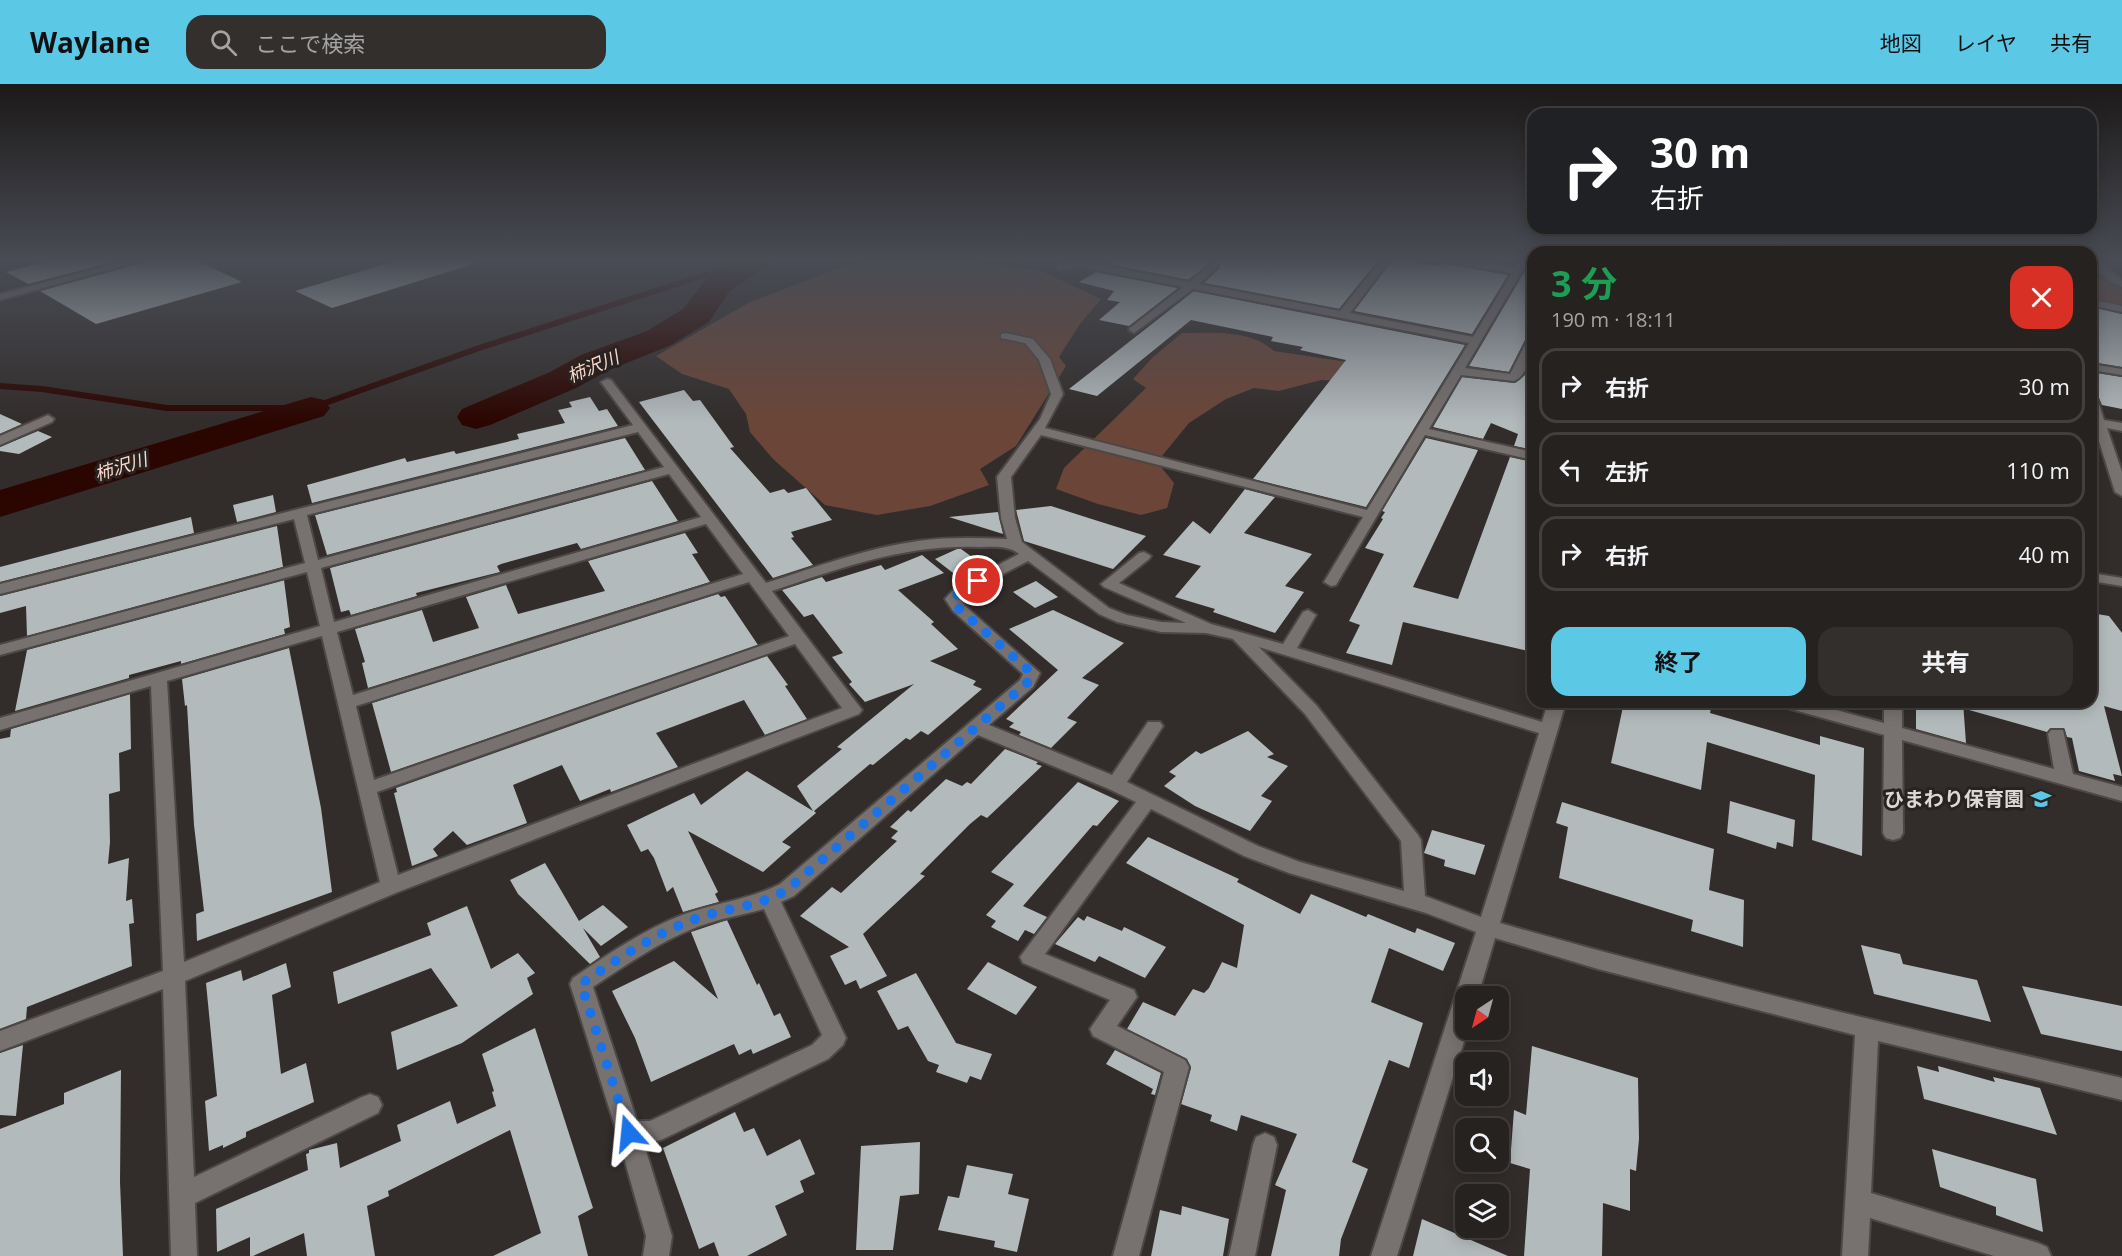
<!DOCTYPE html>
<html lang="ja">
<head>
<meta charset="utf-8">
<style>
	:root { --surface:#262220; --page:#322f2d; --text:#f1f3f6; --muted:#a4a4a5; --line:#423f3e; --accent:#5bc8e6 }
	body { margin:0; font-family:"Open Sans","Noto Sans JP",sans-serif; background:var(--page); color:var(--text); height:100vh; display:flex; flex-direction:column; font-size:22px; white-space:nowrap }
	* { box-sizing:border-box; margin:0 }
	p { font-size:20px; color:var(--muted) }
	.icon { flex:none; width:33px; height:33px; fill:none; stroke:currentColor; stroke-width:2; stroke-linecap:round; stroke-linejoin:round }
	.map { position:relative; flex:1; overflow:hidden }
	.side { position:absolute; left:1527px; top:162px; width:570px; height:462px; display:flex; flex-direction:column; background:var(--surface); border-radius:18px; box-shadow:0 3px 15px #0003,0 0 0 2px var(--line) }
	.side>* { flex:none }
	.top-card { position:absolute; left:1527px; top:24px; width:570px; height:126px; border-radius:18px; box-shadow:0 3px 15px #0003,0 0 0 2px var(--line); background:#202124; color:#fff; overflow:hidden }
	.needle { width:39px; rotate:216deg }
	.tools { position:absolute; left:1455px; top:902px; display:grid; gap:12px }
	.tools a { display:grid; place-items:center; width:54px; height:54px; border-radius:12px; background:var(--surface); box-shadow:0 3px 15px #0003,0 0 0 2px var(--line); font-size:30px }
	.pin { position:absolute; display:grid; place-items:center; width:51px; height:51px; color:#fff; margin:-26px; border:3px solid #fff; border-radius:50%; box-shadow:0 2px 6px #0007 }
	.me { position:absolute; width:66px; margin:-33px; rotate:342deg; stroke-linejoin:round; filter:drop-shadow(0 0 4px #0008) }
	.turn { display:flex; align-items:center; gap:21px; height:126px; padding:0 24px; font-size:27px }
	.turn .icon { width:78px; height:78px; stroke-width:2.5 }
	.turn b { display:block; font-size:42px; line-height:51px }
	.round { display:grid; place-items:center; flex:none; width:63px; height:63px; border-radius:18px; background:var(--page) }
	.headline { display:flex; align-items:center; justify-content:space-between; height:102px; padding:0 24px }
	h1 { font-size:36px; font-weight:700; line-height:45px; color:#1e9e55 }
	.button { display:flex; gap:12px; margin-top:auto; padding:12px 24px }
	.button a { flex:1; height:69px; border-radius:18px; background:var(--accent); color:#111; font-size:24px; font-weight:700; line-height:69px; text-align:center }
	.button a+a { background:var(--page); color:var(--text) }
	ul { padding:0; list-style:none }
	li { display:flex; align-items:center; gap:18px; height:75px; margin:0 12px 9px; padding:0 12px; border:3px solid var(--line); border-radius:18px }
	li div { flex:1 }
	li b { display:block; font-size:22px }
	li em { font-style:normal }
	header { display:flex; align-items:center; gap:36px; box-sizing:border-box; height:84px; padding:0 30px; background:var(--accent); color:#111 }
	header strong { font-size:28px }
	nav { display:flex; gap:33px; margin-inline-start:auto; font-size:21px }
	.search { width:420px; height:54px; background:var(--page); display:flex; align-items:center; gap:15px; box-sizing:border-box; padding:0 21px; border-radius:18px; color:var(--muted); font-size:22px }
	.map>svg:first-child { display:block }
	.green { fill:#6b4638 }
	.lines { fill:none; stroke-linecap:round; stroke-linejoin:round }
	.stream { stroke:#2b0500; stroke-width:6 }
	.river { fill:#2b0500; fill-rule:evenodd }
	.building { fill:#b3babc }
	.minor-casing { stroke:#4c4846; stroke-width:4 }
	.secondary-casing { stroke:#4c4846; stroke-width:4 }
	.minor { fill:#77716f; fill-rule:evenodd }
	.secondary { fill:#77716f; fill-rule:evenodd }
	.route { stroke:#1a73e8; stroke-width:10; stroke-dasharray:0 18 }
	.labels { text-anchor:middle; stroke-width:6; stroke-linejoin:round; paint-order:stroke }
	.far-water-label { font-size:18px; font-style:italic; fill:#fdd8ca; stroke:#282321 }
	.poi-label { font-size:20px; font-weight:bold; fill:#dbd8d6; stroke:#282321; text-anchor:end }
</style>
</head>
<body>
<header>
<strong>Waylane</strong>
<div class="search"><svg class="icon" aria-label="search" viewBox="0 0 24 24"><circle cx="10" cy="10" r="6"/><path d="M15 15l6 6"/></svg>ここで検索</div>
<nav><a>地図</a><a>レイヤ</a><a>共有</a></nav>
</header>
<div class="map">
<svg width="2122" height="1172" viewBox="0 0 2122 1172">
	<rect width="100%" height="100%" fill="#322d2b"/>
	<g class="green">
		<polygon points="909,175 974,179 1039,186 1101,215 1080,240 1059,273 1066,282 1016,362 980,385 989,401 930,422 877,431 825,421 773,375 750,348 746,330 729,305 682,290 656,272 750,218 847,181"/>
		<polygon points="2091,185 2092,188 2122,205 2122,222 2091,214"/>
		<path d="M 1182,249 C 1212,249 1250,245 1274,267 L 1361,280 L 1353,297 L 1321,296 L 1279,307 L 1254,304 L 1226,315 L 1189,339 L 1157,378 L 1174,399 L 1167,424 L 1141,431 L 1098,420 L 1056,405 L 1064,384 L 1146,304 L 1133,295 L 1153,273 Z"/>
	</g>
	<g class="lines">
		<polyline class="stream" points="0,302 42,305 167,324 311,324 479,264 751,176"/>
		<g class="river">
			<polygon points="737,175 772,175 768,181 729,208 709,238 671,261 607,287 576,304 490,341 476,345 462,341 457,333 462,325 550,288 581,271 647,247 683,225 707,194"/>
			<polygon points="311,313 324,316 330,324 324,332 0,433 0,406"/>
		</g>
	</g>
	<g class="building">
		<polygon points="56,175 125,175 28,200 6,188"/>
		<polygon points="150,175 194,175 242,198 96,240 40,207 149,177"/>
		<polygon points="402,175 472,175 473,180 332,224 295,207"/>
		<polygon points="1120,175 1379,175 1339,225 1204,199 1220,184 1219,180 1213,177 1188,196 1110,180"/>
		<polygon points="1393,175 1439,182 1441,179 1508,191 1472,250 1354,227"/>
		<polygon points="1529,180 1533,181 1533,224 1528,237 1533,238 1533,250 1526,254 1509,288 1469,282"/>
		<polygon points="1096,188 1178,204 1129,242 1099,236 1120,218 1107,216 1114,207 1079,198"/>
		<polygon points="1194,207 1465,261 1366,423 1253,395 1346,276 1300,266 1303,263 1271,257 1273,253 1191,236 1097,312 1069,305"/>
		<polygon points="2091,222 2122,230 2122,283 2091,278"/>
		<polygon points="1533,270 1533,366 1514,362 1518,350 1491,339 1483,355 1433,343 1462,293 1515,299 1525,291"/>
		<polygon points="2091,288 2122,293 2122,325 2102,321 2098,312 2091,308"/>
		<polygon points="684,306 693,317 700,316 734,363 730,364 770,409 784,405 788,409 806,404 832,436 791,448 794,453 791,454 813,481 773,494 639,318"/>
		<polygon points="590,313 599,327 607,325 618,342 312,419 307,401 405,374 407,378 454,367 456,370 519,355 517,350 565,339 558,326 572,323 569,318"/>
		<polygon points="0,330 22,340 0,350"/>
		<polygon points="38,347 52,353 19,370 0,367 0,363"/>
		<polygon points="625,354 645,386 327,471 315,431"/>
		<polygon points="1426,354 1478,366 1413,503 1458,515 1510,373 1533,378 1533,568 1403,538 1392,581 1346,569 1360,541 1349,537 1384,470 1365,464 1383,435 1381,434 1385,428 1382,427"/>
		<polygon points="652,397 678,437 581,465 577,459 501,480 497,482 500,488 416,509 417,512 351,531 349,526 341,528 330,484"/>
		<polygon points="1245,405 1275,413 1244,449 1312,470 1285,502 1304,508 1275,549 1213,528 1215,525 1175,513 1201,482 1163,471 1193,437 1210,450"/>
		<polygon points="273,411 276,428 237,438 233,421"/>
		<polygon points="1051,422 1098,437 1146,452 1113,485 1024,457 1016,426"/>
		<polygon points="998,428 1003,450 949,433"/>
		<polygon points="191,433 194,449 0,498 0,483"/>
		<polygon points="277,442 283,483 27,552 26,522 0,529 0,512"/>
		<polygon points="685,449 698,469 692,470 710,498 368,604 362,579 365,578 355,545 422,526 433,558 479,544 466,513 506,501 518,530 605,507 588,477"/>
		<polygon points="957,465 961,465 983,481 957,492 935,475"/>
		<polygon points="922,471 944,489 898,506 934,538 931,540 958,565 930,577 976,597 973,601 982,605 928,651 921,647 910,656 906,654 873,681 870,680 814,727 816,729 782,758 791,763 763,788 688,747 718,808 715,810 719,818 683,828 673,803 667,808 654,774 648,765 641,768 627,741 694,709 701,721 747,687 813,727 797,702 842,665 837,663 914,600 865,618 849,600 852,598 832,573 843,569 813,530 804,533 782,506 822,493 826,498 881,481 885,486"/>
		<polygon points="284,496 290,543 284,545 285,550 181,580 181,577 129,591 129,594 15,627 27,566"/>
		<polygon points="1036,497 1058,513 1035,524 1013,508"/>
		<polygon points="718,510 721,513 725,512 758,561 391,688 372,619"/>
		<polygon points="1053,526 1124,559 1082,594 1099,601 1067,634 1077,638 1051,664 1019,651 1021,648 1009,643 1014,639 1006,635 1058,586 1009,545"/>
		<polygon points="2091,529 2109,532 2122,549 2122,627 2104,622 2122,692 2113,690 2115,697 2079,687 2072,654 2067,653 2064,644 2051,644 2047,648 1969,626 1970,618 2091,618"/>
		<polygon points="289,564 321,724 332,808 197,857 196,830 204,827 194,741 187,621 185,622 182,595"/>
		<polygon points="767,572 788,601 785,602 807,635 765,651 744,616 656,649 678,683 611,708 610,705 580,717 562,681 513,701 527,739 467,761 453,747 433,765 438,772 412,782 394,709 397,708 396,704"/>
		<polygon points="130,610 131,665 119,669 120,707 109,710 110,758 108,780 129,774 126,817 132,815 134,839 129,840 132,882 27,923 26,935 0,945 0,655 10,653 11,645"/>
		<polygon points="1624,618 1712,618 1710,629 1820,661 1820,652 1864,664 1862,772 1812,756 1815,691 1707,658 1701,706 1611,679"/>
		<polygon points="1916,618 1963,618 1966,659 1916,645"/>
		<polygon points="1248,647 1274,670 1267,673 1288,682 1261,712 1272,717 1250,747 1195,722 1164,702 1176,692 1169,688 1196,667 1201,670"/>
		<polygon points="1005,665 1038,678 1036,680 1042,682 987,734 981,731 970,740 920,790 925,792 863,850 887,892 860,905 856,896 845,901 830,872 849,863 800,832 832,803 841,809 897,757 891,754 898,747 890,743 908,726 911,728 946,695 962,702 967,698 971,700"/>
		<polygon points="1078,698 1119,717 1097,742 1093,741 1023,822 1047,833 1034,850 1025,846 1018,857 991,843 996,837 986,831 1014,800 991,788"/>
		<polygon points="1730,717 1795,736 1793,763 1777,758 1776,765 1727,749"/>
		<polygon points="1562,718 1714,765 1709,806 1744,816 1743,863 1691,847 1693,836 1559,794 1568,743 1556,739"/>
		<polygon points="1432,746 1485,761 1475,791 1444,782 1445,776 1424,769"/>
		<polygon points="1148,753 1239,795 1237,798 1300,830 1311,810 1366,833 1368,830 1415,849 1417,844 1455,859 1443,887 1389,864 1371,918 1423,939 1409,984 1389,976 1352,1078 1368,1085 1341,1155 1339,1172 1271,1172 1286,1106 1275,1101 1297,1050 1241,1031 1237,1047 1210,1037 1212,1031 1181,1020 1191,984 1187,975 1127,945 1143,918 1175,932 1193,905 1204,909 1209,904 1222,878 1237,884 1244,841 1126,779"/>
		<polygon points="545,779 579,837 603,821 628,843 601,862 583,844 600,873 590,880 518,810 510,796"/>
		<polygon points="467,822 491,885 518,869 535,889 527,894 533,910 462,959 397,986 391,948 458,922 431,884 338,920 333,888 431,851 427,839"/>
		<polygon points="1087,832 1122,847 1124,843 1166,863 1145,894 1099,872 1095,878 1055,860 1078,833 1084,837"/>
		<polygon points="727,836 757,901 759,899 774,932 780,929 791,953 753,970 751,965 739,971 734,960 651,998 635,954 612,907 674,877 718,915 691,848"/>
		<polygon points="1861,861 1900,870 1903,880 1977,896 1991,938 1874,910"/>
		<polygon points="988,878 1037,903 1016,931 967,905"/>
		<polygon points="286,879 291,903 272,911 281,990 306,979 314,1018 246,1048 246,1053 223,1064 223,1061 209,1067 205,1017 217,1012 206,899 241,886 243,897"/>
		<polygon points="916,889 956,959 992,970 981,996 970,992 967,999 936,988 939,981 928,977 908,942 898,946 877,907"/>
		<polygon points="2022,902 2122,922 2122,967 2041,950"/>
		<polygon points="535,944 593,1124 578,1132 588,1172 493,1172 541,1149 510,1046 388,1107 389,1112 367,1122 375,1172 307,1172 304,1149 253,1172 250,1172 250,1153 217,1168 216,1125 308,1086 306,1070 309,1069 309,1066 337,1059 340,1084 401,1057 397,1041 450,1017 457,1040 496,1022 492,1008 494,1007 482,970"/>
		<polygon points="23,961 16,1032 0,1031 0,969"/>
		<polygon points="1532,962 1638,994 1639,1055 1636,1087 1630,1085 1630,1127 1603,1119 1602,1172 1524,1172 1530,1085 1510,1079 1514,1026 1526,1031"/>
		<polygon points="1115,966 1161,989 1155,1011 1151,1010 1153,1005 1106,980"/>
		<polygon points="1917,982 1939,988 1938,982 1995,998 1993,993 2040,1004 2057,1051 1924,1015"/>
		<polygon points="121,986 120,1098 123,1172 0,1172 0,1045 64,1020 64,1009"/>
		<polygon points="735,1028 744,1048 754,1044 767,1072 800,1055 815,1090 800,1097 804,1108 775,1122 787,1151 747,1172 719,1172 714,1158 699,1165 663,1064"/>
		<polygon points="920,1058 919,1110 900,1112 893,1166 856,1166 861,1062"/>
		<polygon points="1932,1065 2036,1095 2043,1148 1996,1131 1996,1123 1940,1103"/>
		<polygon points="967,1081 1013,1090 1008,1110 1029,1115 1017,1168 994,1163 995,1157 938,1146 948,1112 959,1114"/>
		<polygon points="1182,1122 1229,1135 1223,1172 1151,1172 1160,1126 1181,1131"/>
		<polygon points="1422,1135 1508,1172 1413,1172"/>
	</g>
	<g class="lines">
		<g class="minor-casing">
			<g id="minor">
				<path d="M 1090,175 L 1093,177 L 1091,179 L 1189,198 L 1213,179 L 1218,182 L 1199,200 L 1340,227 L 1382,175 L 1391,175 L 1350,229 L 1473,253 L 1512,189 L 1446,178 L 1442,175 L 1461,175 L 1515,184 L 1521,175 L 1529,175 L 1465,284 L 1510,290 L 1528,255 L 1533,252 C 1533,265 1528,292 1514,297 L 1461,291 L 1429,345 L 1533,368 L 1533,376 L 1425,351 L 1336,501 L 1331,502 L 1324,498 L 1363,433 L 1041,351 L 1011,393 L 1015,434 L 1022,458 L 1109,524 L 1127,531 L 1161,538 L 1186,539 L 1104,503 L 1101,500 L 1139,469 L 1144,468 L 1151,472 L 1149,475 L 1119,499 L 1211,540 L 1283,560 L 1303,528 L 1308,526 L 1316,531 L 1297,564 L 1542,638 L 1548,618 L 1566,618 L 1500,839 C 1705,898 1914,946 2122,994 L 2122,1016 L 1878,957 L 1871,1109 L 2038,1159 L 2047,1163 L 2051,1172 L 1994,1172 L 1870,1134 L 1868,1172 L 1842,1172 L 1855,951 L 1598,885 L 1495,854 L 1478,912 L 1466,912 L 1466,945 L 1468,945 L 1397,1172 L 1371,1172 L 1476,848 L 1426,829 L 1289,789 L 1244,772 L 1151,725 L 1045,870 L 1134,906 L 1137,913 L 1117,942 L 1185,976 L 1189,983 L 1139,1172 L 1113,1172 L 1164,988 L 1093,952 L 1090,945 L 1110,916 L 1023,879 L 1020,873 L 1136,718 L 1109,705 L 978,651 L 794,812 L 781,818 L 846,954 L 843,961 L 828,975 L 661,1056 L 644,1060 L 672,1152 L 669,1172 L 643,1172 L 646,1152 L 617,1049 L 570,900 L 573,894 C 608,870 643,846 682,831 C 714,819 749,816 780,800 L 1020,596 L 1023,590 L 953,527 L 945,515 L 956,503 L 1019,470 C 1008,461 993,463 979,463 C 906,460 840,484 772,507 L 859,622 L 862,626 L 859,630 L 398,808 L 185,897 L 194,1093 L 362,1013 L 370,1010 L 378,1013 L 382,1021 L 378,1029 L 195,1119 L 197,1172 L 171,1172 L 163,905 L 0,967 L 0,947 L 163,887 L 151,602 L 0,646 L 0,634 L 320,542 L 307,488 L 0,571 L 0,561 L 305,479 L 294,435 L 0,510 L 0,500 L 633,341 L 601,298 L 607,295 L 611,296 L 766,499 C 816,483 866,464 918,457 C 948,453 977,454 1007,455 L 1001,434 L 997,393 L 1040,335 L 1051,310 L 1039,276 L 1025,259 L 1001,254 L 1001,250 L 1005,249 L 1033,255 L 1050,275 L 1063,310 L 1045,344 L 1367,426 L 1469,259 L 1193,205 L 1134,249 L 1129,246 L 1130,244 L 1183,203 L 1077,182 L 1060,186 L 1055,183 ZM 638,348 L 664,383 L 318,476 L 307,431 ZM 669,390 L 701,433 L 334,538 L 321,484 ZM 706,440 L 743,490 L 353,611 L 337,548 ZM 1028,477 L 1099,530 L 1117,538 L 1161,548 L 1206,549 L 1233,555 L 1305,630 L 1401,757 L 1404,807 L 1300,778 L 1258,762 L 1127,698 L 1163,642 L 1160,638 L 1148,638 L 1112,691 L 989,641 L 1033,603 L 1040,589 L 964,521 L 961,515 L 966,509 ZM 749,498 L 789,552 L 374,696 L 356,622 ZM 322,552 L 380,798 L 184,878 L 167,597 ZM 795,560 L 842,624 L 398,791 L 377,708 ZM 1259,563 L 1539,649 L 1481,833 L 1425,812 L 1421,756 L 1418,751 L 1317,622 ZM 764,825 L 822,951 L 812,961 L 650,1037 L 637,1037 L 593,903 C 626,881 659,858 697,843 C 718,835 742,831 764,825 Z"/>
				<polygon points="2091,175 2097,175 2122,196 2122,203 2108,196 2091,179"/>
				<polygon points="2099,217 2122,222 2122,228 2095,222 2094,220"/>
				<polygon points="2091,280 2122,285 2122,291 2091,286"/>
				<polygon points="2091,310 2097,314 2104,336 2122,339 2122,347 2107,344 2122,388 2122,412 2115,408 2091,332"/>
				<polygon points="48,331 54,335 52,338 0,361 0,352"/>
				<polygon points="2091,489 2122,494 2122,502 2091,497"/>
				<polygon points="1777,618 1807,618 1884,639 1884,618 1902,618 1902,644 2054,685 2048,650 2051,646 2063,646 2073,690 2122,703 2122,717 1902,656 1903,749 1900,754 1893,756 1886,754 1883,749 1884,651 1780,622"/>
				<polygon points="1265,1049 1274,1053 1277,1061 1255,1172 1229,1172 1253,1061 1256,1053"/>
			</g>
		</g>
		<g class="secondary-casing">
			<polygon id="secondary" points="133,175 148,175 0,216 0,210"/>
		</g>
		<use href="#minor" class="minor"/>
		<use href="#secondary" class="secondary"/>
	</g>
	<linearGradient id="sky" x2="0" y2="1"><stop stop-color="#1c1918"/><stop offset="0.52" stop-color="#494c55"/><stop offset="1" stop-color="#494c55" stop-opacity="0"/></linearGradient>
	<rect width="2122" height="339" fill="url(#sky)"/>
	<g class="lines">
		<path class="route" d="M 629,1049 L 581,900 C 615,877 651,852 690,837 C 722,824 757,824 787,806 L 1027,599 L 1032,589 L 958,524 L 953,515 L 962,506 L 978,497"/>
	</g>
	<defs>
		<g id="school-bare" transform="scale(1.62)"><path d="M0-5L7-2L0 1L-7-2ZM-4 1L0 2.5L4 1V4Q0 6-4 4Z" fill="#5bc8e6" stroke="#282321" stroke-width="2.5" paint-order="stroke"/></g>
	</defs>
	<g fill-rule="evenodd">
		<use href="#school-bare" x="2041" y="715"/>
	</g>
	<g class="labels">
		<g class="far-water-label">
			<text transform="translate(593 283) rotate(-23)" y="6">柿沢川</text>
			<text transform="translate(121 383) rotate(-17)" y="6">柿沢川</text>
		</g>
		<g class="poi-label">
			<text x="2024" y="722">ひまわり保育園</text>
		</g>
	</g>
</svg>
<div class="tools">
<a><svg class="needle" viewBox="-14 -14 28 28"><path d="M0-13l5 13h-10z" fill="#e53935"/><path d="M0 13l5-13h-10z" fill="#a4a4a5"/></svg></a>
<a><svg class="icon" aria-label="sound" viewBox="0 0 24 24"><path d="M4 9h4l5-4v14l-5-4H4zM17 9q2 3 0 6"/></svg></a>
<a><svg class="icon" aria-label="search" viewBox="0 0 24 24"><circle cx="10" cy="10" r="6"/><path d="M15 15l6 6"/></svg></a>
<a><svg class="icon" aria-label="layers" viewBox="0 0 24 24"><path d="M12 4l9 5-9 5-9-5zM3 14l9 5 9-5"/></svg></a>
</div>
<div class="pin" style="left:978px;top:497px;background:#d93025"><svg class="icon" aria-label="arrive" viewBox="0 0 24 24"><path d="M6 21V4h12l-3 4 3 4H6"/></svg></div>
<svg class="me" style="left:629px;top:1049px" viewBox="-20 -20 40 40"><path d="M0-17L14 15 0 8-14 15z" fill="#1a73e8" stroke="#fff" stroke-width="4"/></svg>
<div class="top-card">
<div class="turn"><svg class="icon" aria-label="right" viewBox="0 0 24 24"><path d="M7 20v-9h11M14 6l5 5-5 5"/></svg><div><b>30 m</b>右折</div></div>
</div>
<section class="side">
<div class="headline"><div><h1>3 分</h1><p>190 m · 18:11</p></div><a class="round" style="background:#d93025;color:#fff"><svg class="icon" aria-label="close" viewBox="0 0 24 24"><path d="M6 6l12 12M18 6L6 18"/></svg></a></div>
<ul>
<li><svg class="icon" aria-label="right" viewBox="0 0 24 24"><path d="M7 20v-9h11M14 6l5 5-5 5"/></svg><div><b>右折</b></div><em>30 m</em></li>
<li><svg class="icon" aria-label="left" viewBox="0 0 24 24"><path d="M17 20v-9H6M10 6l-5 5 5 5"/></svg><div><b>左折</b></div><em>110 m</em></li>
<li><svg class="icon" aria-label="right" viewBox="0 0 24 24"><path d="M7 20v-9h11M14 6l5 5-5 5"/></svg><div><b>右折</b></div><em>40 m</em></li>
</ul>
<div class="button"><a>終了</a><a>共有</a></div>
</section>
</div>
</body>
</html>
